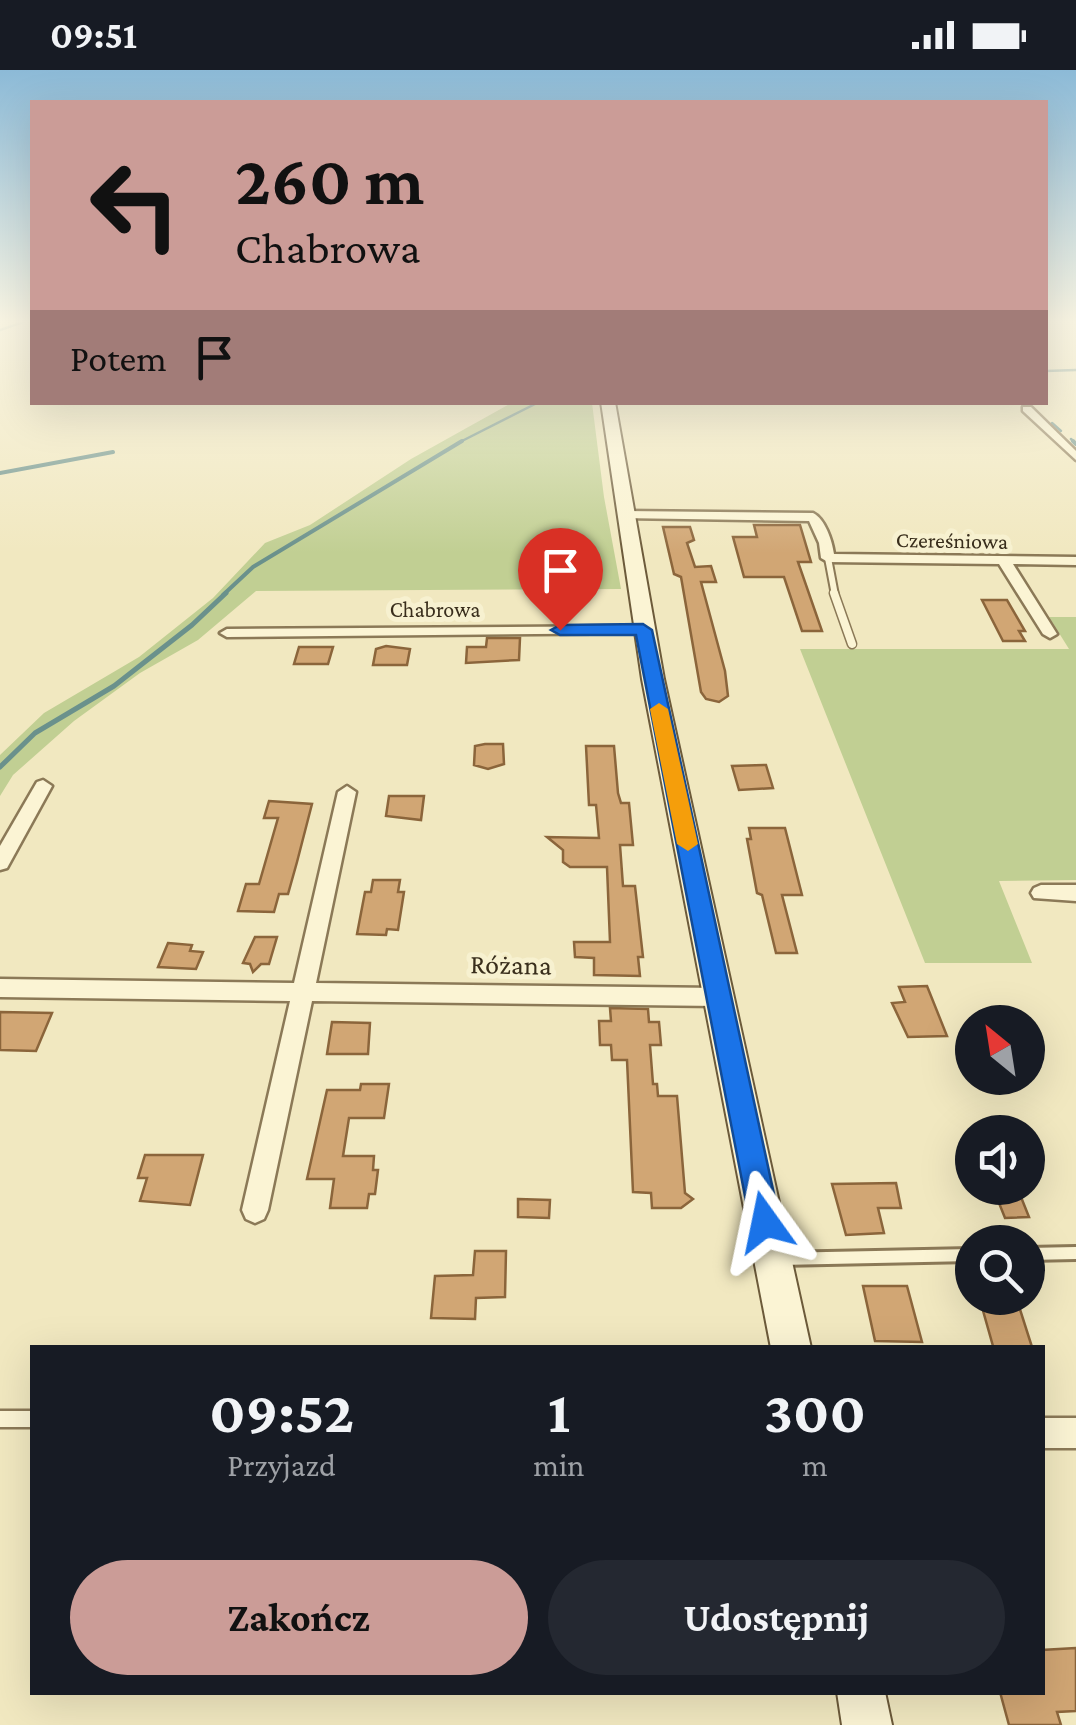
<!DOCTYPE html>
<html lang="pl">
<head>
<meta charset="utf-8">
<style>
	:root { --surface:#171b24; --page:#242831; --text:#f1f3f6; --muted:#9ea1a6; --accent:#cb9c97 }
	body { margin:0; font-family:"Crimson Pro",serif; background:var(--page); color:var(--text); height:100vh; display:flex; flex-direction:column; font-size:38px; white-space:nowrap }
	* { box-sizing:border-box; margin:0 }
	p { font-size:32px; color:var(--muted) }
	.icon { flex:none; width:55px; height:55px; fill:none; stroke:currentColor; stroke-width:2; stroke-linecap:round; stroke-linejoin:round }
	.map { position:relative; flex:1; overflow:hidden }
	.sheet { position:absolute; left:30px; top:1275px; width:1015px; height:350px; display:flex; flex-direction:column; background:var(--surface); border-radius:0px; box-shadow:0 10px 40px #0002 }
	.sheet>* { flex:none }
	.guide { position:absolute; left:30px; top:30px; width:1018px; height:305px; border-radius:0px; box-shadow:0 10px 40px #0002; background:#cb9c97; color:#111; overflow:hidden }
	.needle { width:65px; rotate:330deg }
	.controls { position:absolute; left:955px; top:935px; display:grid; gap:20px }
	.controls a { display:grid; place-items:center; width:90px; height:90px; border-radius:50%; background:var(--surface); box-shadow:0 10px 40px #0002; font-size:50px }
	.pin { position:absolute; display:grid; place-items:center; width:85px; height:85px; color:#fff; margin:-102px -42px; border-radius:50% 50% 50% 0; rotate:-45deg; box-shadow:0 0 10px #0007 }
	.pin .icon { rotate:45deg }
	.me { position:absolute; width:110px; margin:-55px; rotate:348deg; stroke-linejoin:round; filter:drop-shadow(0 0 8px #0008) }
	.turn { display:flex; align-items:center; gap:35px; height:210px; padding:0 40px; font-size:45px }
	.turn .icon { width:130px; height:130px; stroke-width:2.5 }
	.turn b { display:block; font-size:70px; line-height:85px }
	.then { display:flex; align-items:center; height:95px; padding:0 40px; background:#0003; gap:20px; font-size:38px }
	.eta { display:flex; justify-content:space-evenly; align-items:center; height:170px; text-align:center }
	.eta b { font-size:60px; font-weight:700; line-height:70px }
	.button { display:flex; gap:20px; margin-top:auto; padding:20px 40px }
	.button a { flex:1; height:115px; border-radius:60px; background:var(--accent); color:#111; font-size:40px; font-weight:700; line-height:115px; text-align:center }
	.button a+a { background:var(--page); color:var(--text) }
	.status { display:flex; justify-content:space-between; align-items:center; height:70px; padding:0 50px; background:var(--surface); direction:ltr }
	.status svg { height:28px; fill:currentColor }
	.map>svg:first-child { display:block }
	.green { fill:#c1cf93 }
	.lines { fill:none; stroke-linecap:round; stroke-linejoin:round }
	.stream-far2 { stroke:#6a918c; stroke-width:2.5 }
	.stream-far1 { stroke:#6a918c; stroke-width:4 }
	.stream { stroke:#6a918c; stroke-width:5 }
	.building { fill:#d1a674; stroke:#8b653b; stroke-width:2.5 }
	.lane-far3-casing { stroke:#8b7957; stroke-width:10 }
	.lane-far2-casing { stroke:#8b7957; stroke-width:11 }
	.lane-far1-casing { stroke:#8b7957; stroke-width:18 }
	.lane-casing { stroke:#8b7957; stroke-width:21 }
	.street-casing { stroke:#8b7957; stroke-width:5 }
	.secondary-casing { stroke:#6c5a3a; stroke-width:4 }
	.lane-far3 { stroke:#fbf4d4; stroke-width:6 }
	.lane-far2 { stroke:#fbf4d4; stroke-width:8 }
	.lane-far1 { stroke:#fbf4d4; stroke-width:12 }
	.lane { stroke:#fbf4d4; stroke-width:16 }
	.street { fill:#fbf4d4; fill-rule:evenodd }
	.secondary { fill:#fbf4d4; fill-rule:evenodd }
	.route { fill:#1a73e8; stroke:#114b97; stroke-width:2.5 }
	.slow { fill:#f59e0b }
	.labels { text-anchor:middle; stroke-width:10; stroke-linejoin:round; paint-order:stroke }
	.far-street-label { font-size:22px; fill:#392e1c; stroke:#f7f1d0 }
	.street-label { font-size:28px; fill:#392e1c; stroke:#f7f1d0 }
</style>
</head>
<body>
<div class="status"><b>09:51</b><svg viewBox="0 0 49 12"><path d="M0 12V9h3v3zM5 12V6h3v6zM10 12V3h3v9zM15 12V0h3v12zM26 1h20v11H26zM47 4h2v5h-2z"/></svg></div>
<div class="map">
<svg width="1076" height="1655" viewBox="0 0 1076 1655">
	<rect width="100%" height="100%" fill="#f1e8c0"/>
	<g class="green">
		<polygon points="513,332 592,333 604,427 621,519 256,521 198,570 140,603 74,651 13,705 0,726 0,685 44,643 139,587 213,528 265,473 310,455 411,389"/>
		<polygon points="1049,547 1076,547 1076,810 999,811 1032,893 925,893 800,579 1069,579"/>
	</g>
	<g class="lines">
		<g class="stream-far2">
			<polyline points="0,260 23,252"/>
			<polyline points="1045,301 1076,300"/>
			<polyline points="1052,353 1061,361"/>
			<polyline points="1071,369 1075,373"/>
			<polyline points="458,373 539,332"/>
		</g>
		<g class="stream-far1">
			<polyline points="1073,371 1076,374"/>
			<polyline points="0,403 113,382"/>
			<polyline points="223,525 253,497 462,371"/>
		</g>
		<polyline class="stream" points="0,697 35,663 114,616 192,555 226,523"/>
	</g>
	<g class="building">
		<polygon points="754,455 800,455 811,492 798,492 822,561 802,561 784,507 744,507 733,467 757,467"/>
		<polygon points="663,457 690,457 694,470 687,473 695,497 711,496 716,512 701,512 725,601 728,626 719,632 706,629 701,622 681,507 674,504"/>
		<polygon points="982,530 1007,530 1025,561 1019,561 1025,571 1003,571"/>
		<polygon points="487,568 520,568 519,590 466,593 467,577 486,577"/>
		<polygon points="386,576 410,579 407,595 373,595 376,579"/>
		<polygon points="299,577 333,577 328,594 294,594"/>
		<polygon points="485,674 503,674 504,694 488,699 474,695 475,676"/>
		<polygon points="586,676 614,676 618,723 621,733 629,733 633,775 620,775 623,816 635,816 643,887 638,887 640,906 594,905 594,888 575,887 574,872 610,872 607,797 570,797 563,792 563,780 547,767 599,768 596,735 589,735"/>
		<polygon points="766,695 773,718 739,720 732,696"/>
		<polygon points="389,726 424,726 421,750 386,746"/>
		<polygon points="269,731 312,734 297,792 288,824 279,824 274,842 238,841 246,814 259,814 278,748 264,748"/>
		<polygon points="749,758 785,758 802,825 782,825 797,883 776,883 762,825 757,823 747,769 751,769"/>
		<polygon points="373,810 400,810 398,822 404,822 398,860 387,859 386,865 357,864 365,822 371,822"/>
		<polygon points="255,867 277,867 269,894 261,894 253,902 250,894 243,893"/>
		<polygon points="168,873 192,875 190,881 203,882 196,899 158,897"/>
		<polygon points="927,916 947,966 908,967 892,933 905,932 899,917"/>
		<polygon points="610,938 648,939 649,952 659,952 661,975 650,975 653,1014 657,1014 658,1026 677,1026 685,1123 693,1129 681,1138 652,1138 651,1123 633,1122 627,990 612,990 611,975 600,975 599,951 611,951"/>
		<polygon points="0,942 52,943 36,981 0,980"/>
		<polygon points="332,952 370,953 368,984 327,984"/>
		<polygon points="361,1014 389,1014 384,1048 349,1048 343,1086 374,1086 373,1100 378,1100 375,1124 369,1124 367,1138 330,1138 334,1109 307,1109 327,1020 360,1020"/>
		<polygon points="145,1085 203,1085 190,1135 140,1131 147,1108 138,1108"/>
		<polygon points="896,1113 901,1138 878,1138 884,1163 846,1165 832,1114"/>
		<polygon points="1019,1122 1029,1147 1005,1148 995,1123"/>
		<polygon points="518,1129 550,1130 549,1148 518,1147"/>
		<polygon points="475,1181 506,1181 505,1227 476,1228 475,1249 431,1248 435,1206 473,1205"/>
		<polygon points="863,1216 907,1216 922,1272 875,1271"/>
		<polygon points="980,1230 1017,1230 1032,1277 993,1276"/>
		<polygon points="1076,1578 1076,1641 1057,1642 1061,1655 1009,1655 1000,1622 1042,1622 1042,1580"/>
	</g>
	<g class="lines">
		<g class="lane-far3-casing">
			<polyline id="lane-far3" points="828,488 835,525"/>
		</g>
		<g class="lane-far2-casing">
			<polyline id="lane-far2" points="834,523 852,574"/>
		</g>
		<g class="lane-far1-casing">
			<g id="lane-far1">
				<polyline points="1028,1184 1076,1183"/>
				<polyline points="779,1189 972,1185"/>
			</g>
		</g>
		<g class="lane-casing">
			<polyline id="lane" points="0,1349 32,1349"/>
		</g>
		<g class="street-casing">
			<g id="street">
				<polygon points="1023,337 1031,337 1076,381 1076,390 1023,341"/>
				<path d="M 625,441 L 813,443 C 825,449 832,470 834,484 L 1076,487 L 1076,495 L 1013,494 L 1057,564 L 1050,568 L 1043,564 L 999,494 L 828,492 L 821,488 L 819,473 L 809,451 L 621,448 L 621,442 Z"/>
				<polygon points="643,556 648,557 648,563 227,567 220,563 227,559"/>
				<polygon points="43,710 52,716 7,798 0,800 0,776 37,712"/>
				<polygon points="347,716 356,722 316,913 718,918 726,920 729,927 726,934 718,936 312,931 268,1140 264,1149 255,1153 246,1149 242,1140 290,931 0,927 0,909 294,913 338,722"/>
				<polygon points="1041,815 1076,815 1076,831 1034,828 1031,823 1034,818"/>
				<rect x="1042" y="1348" width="34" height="30"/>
			</g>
		</g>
		<g class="secondary-casing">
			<g id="secondary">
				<polygon points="601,332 615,332 664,609 811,1278 771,1278 642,609"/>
				<polygon points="837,1622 885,1622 892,1655 842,1655"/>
			</g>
		</g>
		<use href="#lane-far3" class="lane-far3"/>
		<use href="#lane-far2" class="lane-far2"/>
		<use href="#lane-far1" class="lane-far1"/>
		<use href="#lane" class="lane"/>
		<use href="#street" class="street"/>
		<use href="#secondary" class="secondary"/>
	</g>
	<linearGradient id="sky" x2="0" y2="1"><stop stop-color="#8cbad7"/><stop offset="0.52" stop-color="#f9f5e3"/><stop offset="1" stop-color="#f9f5e3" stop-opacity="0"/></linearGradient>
	<rect width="1076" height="483" fill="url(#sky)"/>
	<polygon class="route" points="643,554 652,560 780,1152 776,1162 765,1166 754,1162 750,1152 636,565 560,565 551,560 560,555"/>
	<polygon class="slow" points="659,633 668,639 698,774 688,781 677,774 650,639"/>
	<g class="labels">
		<g class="far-street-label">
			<text transform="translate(952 470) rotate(1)" y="8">Czereśniowa</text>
			<text x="435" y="547">Chabrowa</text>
		</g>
		<g class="street-label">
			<text transform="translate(511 894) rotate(1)" y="10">Różana</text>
		</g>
	</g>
</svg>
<div class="controls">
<a><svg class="needle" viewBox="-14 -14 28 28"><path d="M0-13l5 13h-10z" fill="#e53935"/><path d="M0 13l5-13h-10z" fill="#9ea1a6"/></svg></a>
<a><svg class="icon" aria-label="sound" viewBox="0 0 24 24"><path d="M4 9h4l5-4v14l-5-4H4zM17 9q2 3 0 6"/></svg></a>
<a><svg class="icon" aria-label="search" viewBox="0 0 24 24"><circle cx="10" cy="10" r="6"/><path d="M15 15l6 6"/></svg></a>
</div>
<div class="pin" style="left:560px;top:560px;background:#d93025"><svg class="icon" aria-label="arrive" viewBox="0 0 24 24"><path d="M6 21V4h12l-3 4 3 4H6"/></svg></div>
<svg class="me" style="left:765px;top:1152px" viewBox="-20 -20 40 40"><path d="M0-17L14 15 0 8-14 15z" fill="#1a73e8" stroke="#fff" stroke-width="4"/></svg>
<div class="guide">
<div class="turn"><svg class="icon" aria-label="left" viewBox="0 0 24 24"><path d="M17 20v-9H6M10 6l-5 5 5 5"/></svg><div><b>260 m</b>Chabrowa</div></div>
<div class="then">Potem<svg class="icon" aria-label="arrive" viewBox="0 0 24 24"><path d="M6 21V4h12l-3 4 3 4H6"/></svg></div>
</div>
<section class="sheet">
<div class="eta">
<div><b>09:52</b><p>Przyjazd</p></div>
<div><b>1</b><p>min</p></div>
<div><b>300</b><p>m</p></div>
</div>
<div class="button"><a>Zakończ</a><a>Udostępnij</a></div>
</section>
</div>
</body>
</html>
